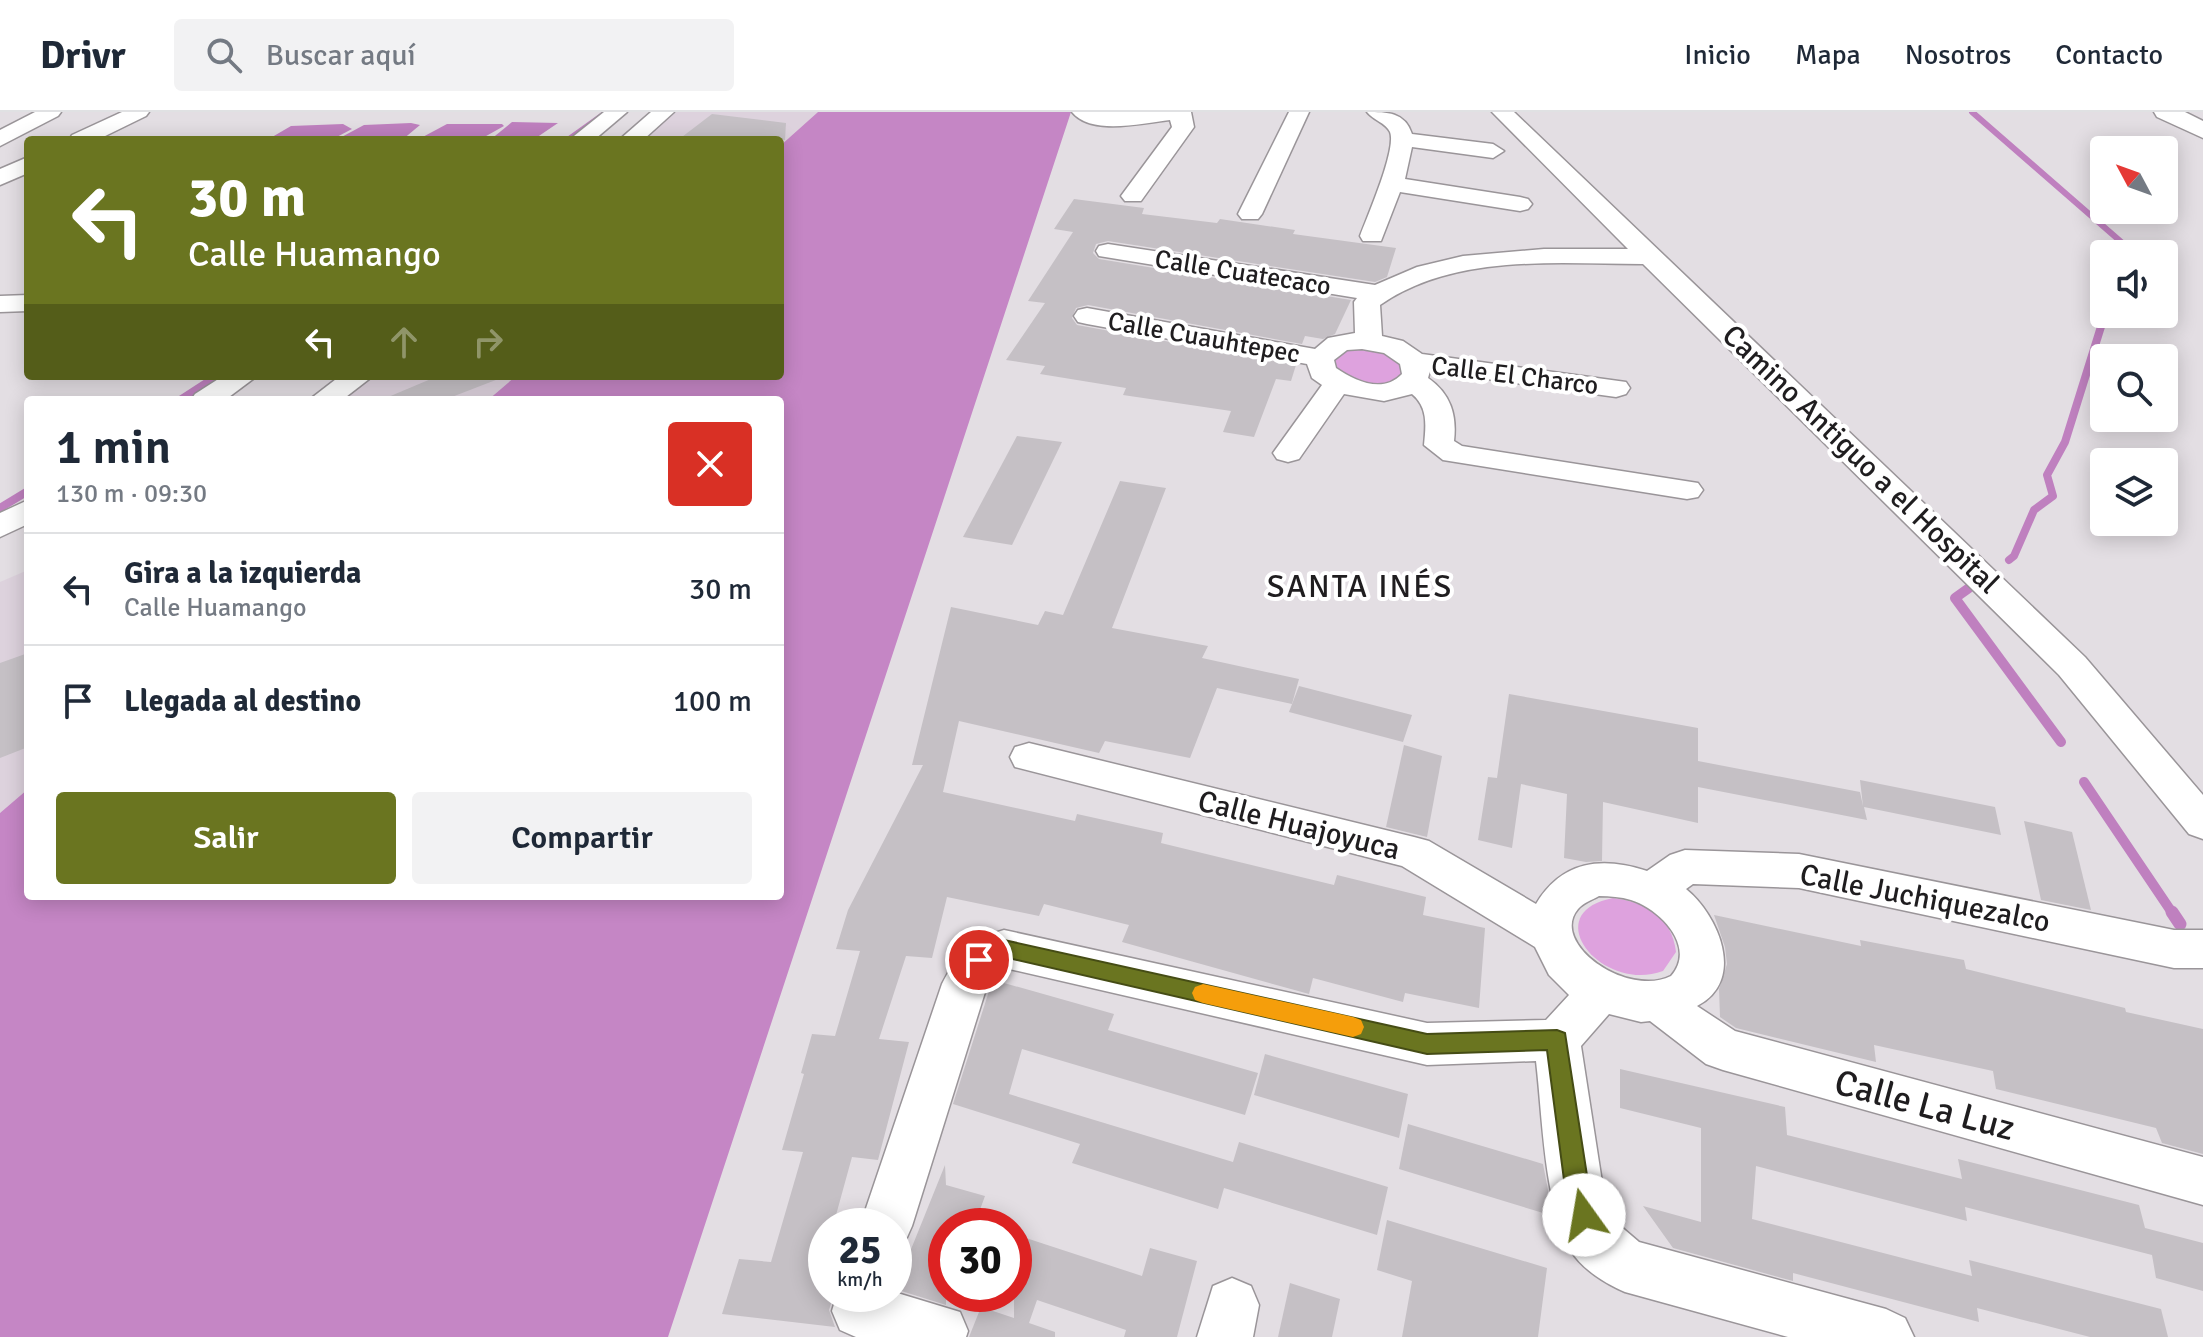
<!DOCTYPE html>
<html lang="es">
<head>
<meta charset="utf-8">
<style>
	:root { --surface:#fff; --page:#f2f2f3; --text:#1f2937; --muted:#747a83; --line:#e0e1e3; --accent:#6a7520 }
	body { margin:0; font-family:Signika,sans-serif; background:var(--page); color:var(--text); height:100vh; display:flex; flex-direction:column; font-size:30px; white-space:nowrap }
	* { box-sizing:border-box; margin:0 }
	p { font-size:26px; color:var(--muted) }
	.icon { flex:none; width:44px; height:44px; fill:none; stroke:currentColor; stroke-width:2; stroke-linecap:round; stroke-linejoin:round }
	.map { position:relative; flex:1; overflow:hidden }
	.panel { position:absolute; left:24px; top:284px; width:760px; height:504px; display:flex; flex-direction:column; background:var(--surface); border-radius:8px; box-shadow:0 4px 20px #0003 }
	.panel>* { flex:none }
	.banner { position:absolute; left:24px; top:24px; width:760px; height:244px; border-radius:8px; box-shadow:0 4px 20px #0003; background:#6a7520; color:#fff; overflow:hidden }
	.needle { width:52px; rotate:311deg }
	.buttons { position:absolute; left:2090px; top:24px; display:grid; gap:16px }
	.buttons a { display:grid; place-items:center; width:88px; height:88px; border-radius:8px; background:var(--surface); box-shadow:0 4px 20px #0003; font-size:40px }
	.speed { position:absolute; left:808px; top:1096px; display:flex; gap:16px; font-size:40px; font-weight:700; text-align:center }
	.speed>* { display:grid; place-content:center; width:104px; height:104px; border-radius:50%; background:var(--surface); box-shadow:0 4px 20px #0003; line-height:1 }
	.speed small { font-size:20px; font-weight:400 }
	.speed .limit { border:12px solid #d22; background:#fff; color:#111 }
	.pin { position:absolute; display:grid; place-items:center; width:68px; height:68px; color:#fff; margin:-34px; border:4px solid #fff; border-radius:50%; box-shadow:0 2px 8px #0007 }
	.me { position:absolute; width:88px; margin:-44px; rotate:347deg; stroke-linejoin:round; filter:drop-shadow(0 0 6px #0008) }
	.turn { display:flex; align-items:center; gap:28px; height:168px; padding:0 32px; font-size:36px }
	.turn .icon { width:104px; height:104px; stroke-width:2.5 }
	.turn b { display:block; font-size:56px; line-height:68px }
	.lanes { display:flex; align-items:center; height:76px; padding:0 32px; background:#0003; justify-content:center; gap:40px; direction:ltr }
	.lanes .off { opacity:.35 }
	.round { display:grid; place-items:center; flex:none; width:84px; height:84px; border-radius:8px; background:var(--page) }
	.head { display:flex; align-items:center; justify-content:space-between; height:136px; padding:0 32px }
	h1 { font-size:48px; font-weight:600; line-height:60px }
	.action { display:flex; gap:16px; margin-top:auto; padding:16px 32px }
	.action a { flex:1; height:92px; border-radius:8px; background:var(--accent); color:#fff; font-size:32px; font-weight:600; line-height:92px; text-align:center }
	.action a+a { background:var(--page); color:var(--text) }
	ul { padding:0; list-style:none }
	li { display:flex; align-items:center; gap:24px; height:112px; padding:0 32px; border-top:2px solid var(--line) }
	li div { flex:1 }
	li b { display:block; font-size:30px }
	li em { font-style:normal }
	header { display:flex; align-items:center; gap:48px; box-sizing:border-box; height:112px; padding:0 40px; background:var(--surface); border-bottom:2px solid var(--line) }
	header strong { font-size:38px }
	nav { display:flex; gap:44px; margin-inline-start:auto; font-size:28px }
	.search { width:560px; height:72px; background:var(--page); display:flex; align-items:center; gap:20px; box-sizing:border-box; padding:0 28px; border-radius:8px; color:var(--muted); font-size:30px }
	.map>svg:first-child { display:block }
	.built { fill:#ddd2dd }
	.green { fill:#dea2de }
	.forest { fill:#c586c5 }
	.water { fill:#bf80bf }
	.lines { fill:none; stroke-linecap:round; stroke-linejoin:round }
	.stream-far3 { stroke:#bf80bf; stroke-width:6 }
	.stream-far2 { stroke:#bf80bf; stroke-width:8 }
	.stream-far1 { stroke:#bf80bf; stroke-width:10 }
	.stream { stroke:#bf80bf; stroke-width:13 }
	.building { fill:#c5c0c5 }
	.street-casing { stroke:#9a9599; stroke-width:3 }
	.secondary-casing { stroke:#9a9599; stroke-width:3 }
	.street { fill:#fff; fill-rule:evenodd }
	.secondary { fill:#fff; fill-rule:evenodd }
	.route { fill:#6a7520; stroke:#454c15; stroke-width:2 }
	.slow { fill:#f59e0b }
	.labels { text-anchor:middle; stroke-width:8; stroke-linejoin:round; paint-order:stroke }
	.far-street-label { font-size:26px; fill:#1f1d1f; stroke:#fff }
	.street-label { font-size:30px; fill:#1f1d1f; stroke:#fff }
	.neighbourhood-label { font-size:32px; letter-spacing:2px; fill:#1f1d1f; stroke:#fff }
	.near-street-label { font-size:36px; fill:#1f1d1f; stroke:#fff }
</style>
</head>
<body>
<header>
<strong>Drivr</strong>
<div class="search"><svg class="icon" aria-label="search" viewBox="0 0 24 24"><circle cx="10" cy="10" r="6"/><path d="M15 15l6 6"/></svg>Buscar aquí</div>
<nav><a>Inicio</a><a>Mapa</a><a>Nosotros</a><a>Contacto</a></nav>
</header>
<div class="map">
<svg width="2203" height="1225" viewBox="0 0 2203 1225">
	<rect width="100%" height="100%" fill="#e3dee3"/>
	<g class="built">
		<polygon points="676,0 818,0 780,34 780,28 641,28"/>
		<polygon points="373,264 516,264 488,288 341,288"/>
		<polygon points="28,458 28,677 0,701 0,470"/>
	</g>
	<g class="green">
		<path d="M 1361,236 L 1386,239 L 1402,250 L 1405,262 C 1381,282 1360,270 1334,260 L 1333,246 L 1349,237 Z"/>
		<path d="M 1613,786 C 1645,790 1672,805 1676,840 L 1663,859 C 1602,882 1536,801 1613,786 Z"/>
	</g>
	<polygon class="forest" points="818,0 1071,0 668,1225 0,1225 0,701 28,677 28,784 780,784 780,288 488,288 516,264 780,264 780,34"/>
	<g class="water">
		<polygon points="512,10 558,11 533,28 490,28"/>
		<polygon points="411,11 420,13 402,28 336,28 364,13"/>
		<polygon points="343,12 352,17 331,28 267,28 291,14"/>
		<polygon points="447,12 502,12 504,14 479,28 419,27"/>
	</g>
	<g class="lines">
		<g class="stream-far3">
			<polyline points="1972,0 2127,135 2125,142"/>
			<polyline points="568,28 607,0"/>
			<polyline points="2104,207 2105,202"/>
		</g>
		<g class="stream-far2">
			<polyline points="180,288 217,264"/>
			<polyline points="0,396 28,379"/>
			<polyline points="2009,448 2014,444 2034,398 2053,384 2047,363 2065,330 2104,205"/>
		</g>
		<g class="stream-far1">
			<polyline points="1969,476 1955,486 2061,630"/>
			<polyline points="2084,670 2173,802"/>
		</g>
		<polyline class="stream" points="2172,800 2180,812"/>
	</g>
	<g class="building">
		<polygon points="712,2 786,11 785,28 678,28"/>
		<polygon points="1074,87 1144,96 1142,102 1217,111 1220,107 1295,118 1293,122 1396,136 1387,165 1375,170 1108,129 1096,132 1093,141 1099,147 1351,188 1335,222 1323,227 1305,224 1302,232 1088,193 1076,196 1072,206 1077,213 1296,253 1291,269 1276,267 1254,325 1223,320 1231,299 1123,283 1126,276 1040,262 1045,254 1006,248 1045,191 1028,189 1073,120 1054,117"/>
		<polygon points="438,264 500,264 501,266 444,288 381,288"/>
		<polygon points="1017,324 1062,330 1012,433 963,425"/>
		<polygon points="1120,369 1166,376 1112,516 1208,534 1202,546 1299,567 1292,592 1217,576 1190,646 1105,629 1099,641 959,609 943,680 1075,709 1077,702 1163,721 1161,731 1334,773 1337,763 1426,785 1423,803 1485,816 1479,896 1405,881 1403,890 1313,866 1309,882 1122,830 1129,813 1044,792 1039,804 947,785 932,846 906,844 879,927 909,930 878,1048 852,1045 833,1114 826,1114 826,1182 834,1182 829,1198 835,1215 722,1202 739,1147 771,1150 803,1040 782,1038 804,962 801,961 812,922 835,924 860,839 836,837 848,798 923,653 912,653 951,495 1038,513 1045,499 1063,503"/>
		<polygon points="28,541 28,635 0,646 0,551"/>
		<polygon points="1299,574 1412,603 1403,630 1289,600"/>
		<polygon points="1509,582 1698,616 1698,649 1860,680 1863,694 1860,668 1995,695 2001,723 1864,695 1867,708 1698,675 1698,711 1603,690 1602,749 1586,750 1564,746 1567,682 1521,672 1512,736 1478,728 1488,665 1497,666"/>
		<polygon points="1404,633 1442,644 1427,725 1386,715"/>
		<polygon points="2024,709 2072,720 2091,798 2041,788"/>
		<polygon points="1714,803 1861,834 1860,828 1964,848 1966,857 2125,896 2126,900 2203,917 2203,1042 2162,1031 2156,1016 1996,977 1993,959 1874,933 1876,950 1736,916 1720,905 1719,877 1727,852 1725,835"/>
		<polygon points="997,869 1114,902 1108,918 1258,961 1245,1003 1022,937 1009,982 1233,1050 1239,1030 1388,1075 1377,1123 1224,1076 1218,1097 1072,1051 1080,1032 953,992 989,879"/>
		<polygon points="1265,942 1408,982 1399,1026 1254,983"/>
		<polygon points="1620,957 1785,995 1787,1023 1962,1067 1958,1047 2139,1093 2145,1116 2203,1131 2203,1179 2156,1166 2152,1143 1965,1095 1967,1109 1756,1054 1752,1107 1972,1164 1969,1148 2161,1197 2168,1225 2090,1225 1977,1196 1979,1210 1793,1161 1793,1169 1673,1136 1643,1094 1701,1110 1701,1016 1620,996"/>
		<polygon points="1408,1012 1543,1052 1553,1104 1399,1057"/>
		<polygon points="945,1053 946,1073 985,1084 974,1114 946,1114 946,1193 895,1177"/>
		<polygon points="1387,1108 1547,1156 1538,1225 1402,1225 1412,1169 1377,1158"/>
		<polygon points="1014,1122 1142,1164 1150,1136 1197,1149 1177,1225 1124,1225 1126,1218 1037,1188 1029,1211 1055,1220 1055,1225 969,1225 981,1195 1014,1206"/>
		<polygon points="1290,1171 1340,1187 1332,1225 1278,1225"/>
	</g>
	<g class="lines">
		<g class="street-casing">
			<g id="street">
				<polygon points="35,0 61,0 58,4 0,34 0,18"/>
				<polygon points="122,0 149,0 146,4 97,28 69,28 72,23"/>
				<polygon points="604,0 627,0 594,28 569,28"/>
				<polygon points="651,0 674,0 643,28 619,28"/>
				<path d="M 1072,0 L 1191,0 L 1194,15 L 1141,89 L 1125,89 L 1121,84 L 1172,15 L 1170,8 C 1143,11 1091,24 1072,0 Z"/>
				<polygon points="1289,0 1309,0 1262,102 1258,107 1242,107 1238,102"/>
				<path d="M 1367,0 C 1387,0 1405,0 1412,22 L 1493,32 L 1504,39 L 1493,46 L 1412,35 L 1405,67 L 1520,85 L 1528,87 L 1532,92 L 1528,97 L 1520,99 L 1400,80 L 1381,129 L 1363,129 L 1360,124 C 1367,105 1397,37 1390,20 C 1386,11 1373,8 1367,0 Z"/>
				<path d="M 1492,0 L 1514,0 L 2085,545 L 2203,683 L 2203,727 L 2189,722 L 2059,563 L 1643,152 C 1557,152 1455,141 1380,193 L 1382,224 L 1403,229 L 1422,242 L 1626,270 L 1630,276 L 1626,282 L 1616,285 L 1430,259 L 1428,266 C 1451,282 1457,303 1454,329 L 1462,334 L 1698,371 L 1703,378 L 1698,385 L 1687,387 L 1443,348 L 1424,333 C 1426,313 1428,295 1412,282 L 1384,289 L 1344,282 L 1299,347 L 1288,350 L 1277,347 L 1273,341 L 1322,273 L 1312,266 L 1307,252 L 1087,212 L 1078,210 L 1074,204 L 1078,198 L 1087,196 L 1315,237 L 1328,226 L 1355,221 L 1354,190 L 1357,186 L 1099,144 L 1096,139 L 1099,134 L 1108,132 L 1375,173 L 1417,155 L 1463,144 L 1544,137 L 1628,137 ZM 1362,237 L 1384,241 L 1400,252 L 1402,262 C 1383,282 1355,269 1336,256 L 1334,248 L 1347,238 Z"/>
				<polygon points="28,45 28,61 0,73 0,57"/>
				<polygon points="28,183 28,199 0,200 0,184"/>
				<polygon points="223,264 257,264 225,288 191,288 195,282"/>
				<polygon points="340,264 373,264 342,288 309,288"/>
				<polygon points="28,388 28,412 0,425 0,401"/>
				<path d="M 1029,631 L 1414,725 L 1429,729 L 1536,792 C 1562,749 1601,744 1647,759 L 1670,743 L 1685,738 L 1799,742 L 2174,818 L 2203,818 L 2203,856 L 2174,856 L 1799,776 L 1693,772 L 1686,777 C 1718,803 1747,868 1697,894 L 1735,919 L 2203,1045 L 2203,1093 L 1723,958 L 1706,952 L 1650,909 L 1641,910 L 1609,902 L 1581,934 L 1604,1083 L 1612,1107 L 1639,1130 L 1886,1197 L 1905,1206 L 1914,1225 L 1788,1225 L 1625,1180 C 1606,1172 1582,1157 1571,1139 C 1543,1088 1543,1007 1536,949 L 1427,953 L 1005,856 L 986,877 L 912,1114 L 904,1132 L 894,1136 L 894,1114 L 860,1114 L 942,872 C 957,842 972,827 1004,818 L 1427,911 L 1546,908 L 1569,883 L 1549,863 L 1535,835 L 1402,754 L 1015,655 L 1010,645 L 1015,635 ZM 1599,784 C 1610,784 1621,785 1631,788 C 1660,797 1697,835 1671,864 C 1627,886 1549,831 1578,797 C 1583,791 1592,788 1599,784 Z"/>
				<polygon points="1232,1166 1251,1174 1259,1193 1253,1225 1197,1225 1213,1174"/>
				<polygon points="894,1180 960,1200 968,1219 966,1225 856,1225 840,1218 832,1199 837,1182"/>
			</g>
		</g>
		<g class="secondary-casing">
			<polygon id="secondary" points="2154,0 2185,0 2203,9 2203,26 2157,5"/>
		</g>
		<use href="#street" class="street"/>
		<use href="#secondary" class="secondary"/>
	</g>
	<path class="route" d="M 1004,828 L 1427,922 L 1557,918 L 1565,921 L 1590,1083 L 1597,1103 L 1593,1112 L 1584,1115 L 1575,1112 L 1566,1083 L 1547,938 L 1427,942 L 1004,845 L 979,857 L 971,855 L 968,848 C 975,835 990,831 1004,828 Z"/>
	<polygon class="slow" points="1203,872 1353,905 1361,908 1364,915 1361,922 1353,925 1203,891 1195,888 1192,881 1195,875"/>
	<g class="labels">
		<g class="far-street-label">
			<text transform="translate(1243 160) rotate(9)" y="9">Calle Cuatecaco</text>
			<text transform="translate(1204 225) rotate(10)" y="9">Calle Cuauhtepec</text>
			<text transform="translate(1515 263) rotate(7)" y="9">Calle El Charco</text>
		</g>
		<g class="street-label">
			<text transform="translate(1861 347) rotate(44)" y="10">Camino Antiguo a el Hospital</text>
			<text transform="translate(1299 713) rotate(14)" y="10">Calle Huajoyuca</text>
			<text transform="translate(1925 786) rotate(11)" y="10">Calle Juchiquezalco</text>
		</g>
		<g class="neighbourhood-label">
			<text x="1360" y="485">SANTA INÉS</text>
		</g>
		<g class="near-street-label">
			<text transform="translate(1925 992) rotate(15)" y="13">Calle La Luz</text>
		</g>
	</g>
</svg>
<div class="buttons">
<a><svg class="needle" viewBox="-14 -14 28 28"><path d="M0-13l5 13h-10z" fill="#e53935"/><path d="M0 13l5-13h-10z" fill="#747a83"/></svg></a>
<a><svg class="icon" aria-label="sound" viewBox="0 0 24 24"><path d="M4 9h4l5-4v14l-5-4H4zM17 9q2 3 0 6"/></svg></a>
<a><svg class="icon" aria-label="search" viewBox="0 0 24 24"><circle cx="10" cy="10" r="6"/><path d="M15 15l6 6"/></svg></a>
<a><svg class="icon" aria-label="layers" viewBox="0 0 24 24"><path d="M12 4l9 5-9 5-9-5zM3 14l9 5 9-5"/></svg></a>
</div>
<div class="speed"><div>25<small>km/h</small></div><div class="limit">30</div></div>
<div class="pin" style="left:979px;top:848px;background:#d93025"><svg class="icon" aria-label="arrive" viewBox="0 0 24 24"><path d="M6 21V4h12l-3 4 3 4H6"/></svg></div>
<svg class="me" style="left:1584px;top:1103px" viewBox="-20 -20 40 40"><circle r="19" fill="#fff"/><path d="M0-13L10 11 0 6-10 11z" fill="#6a7520"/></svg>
<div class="banner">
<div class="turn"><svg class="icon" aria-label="left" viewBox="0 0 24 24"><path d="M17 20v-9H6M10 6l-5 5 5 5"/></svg><div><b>30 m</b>Calle Huamango</div></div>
<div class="lanes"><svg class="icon" aria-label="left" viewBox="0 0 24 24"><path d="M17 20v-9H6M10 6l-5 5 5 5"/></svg><svg class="icon off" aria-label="ahead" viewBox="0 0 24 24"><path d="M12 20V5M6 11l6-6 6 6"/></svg><svg class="icon off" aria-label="right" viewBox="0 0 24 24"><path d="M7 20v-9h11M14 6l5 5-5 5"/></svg></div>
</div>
<section class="panel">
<div class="head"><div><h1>1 min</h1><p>130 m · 09:30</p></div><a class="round" style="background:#d93025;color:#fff"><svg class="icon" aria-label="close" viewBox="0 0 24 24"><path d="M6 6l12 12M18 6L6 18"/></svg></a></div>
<ul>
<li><svg class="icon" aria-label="left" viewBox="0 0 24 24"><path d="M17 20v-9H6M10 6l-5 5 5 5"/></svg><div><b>Gira a la izquierda</b><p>Calle Huamango</p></div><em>30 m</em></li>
<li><svg class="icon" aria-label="arrive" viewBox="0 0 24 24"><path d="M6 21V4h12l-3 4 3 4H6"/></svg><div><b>Llegada al destino</b></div><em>100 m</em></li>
</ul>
<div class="action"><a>Salir</a><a>Compartir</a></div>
</section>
</div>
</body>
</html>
